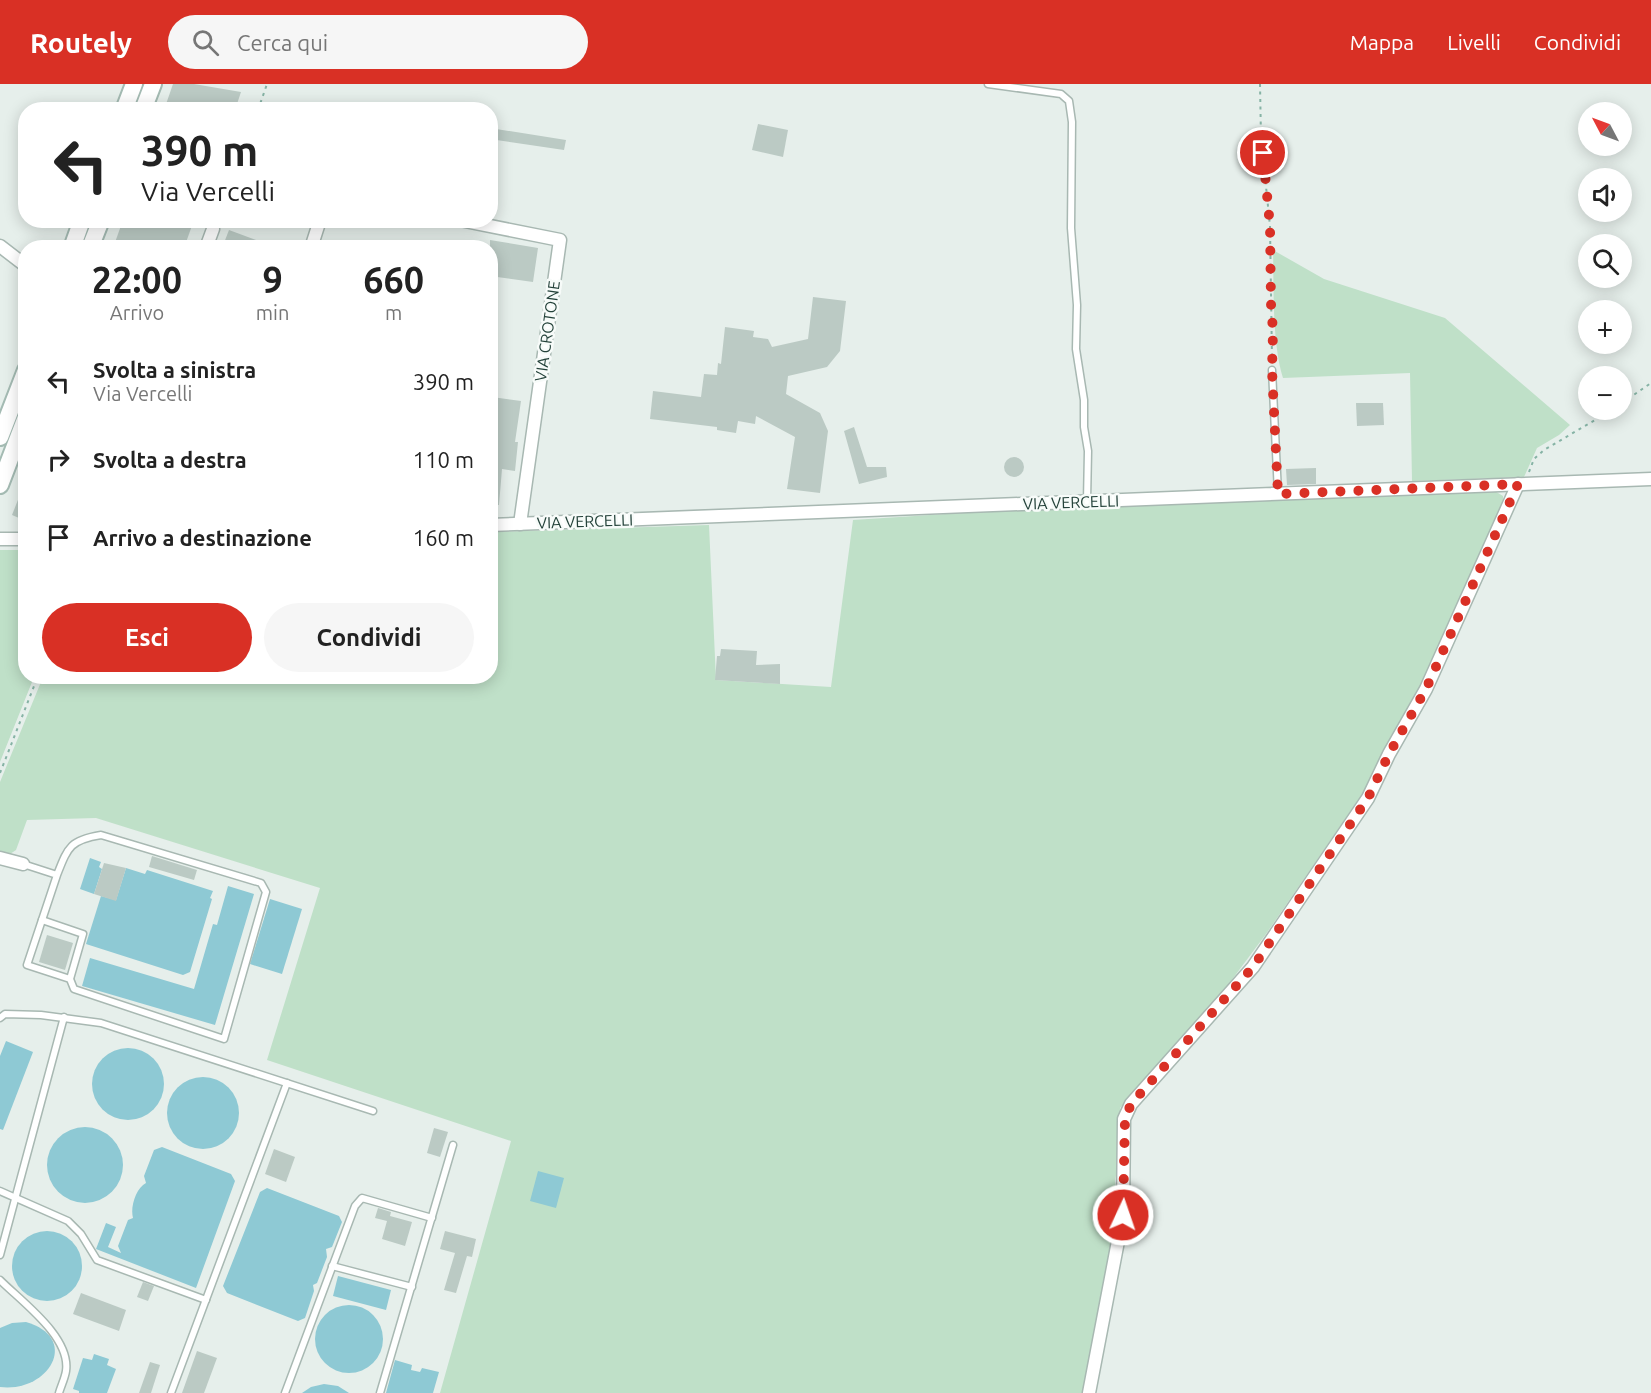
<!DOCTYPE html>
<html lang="it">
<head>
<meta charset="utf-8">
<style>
	:root { --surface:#fff; --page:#f6f6f6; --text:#222; --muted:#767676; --accent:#d93025 }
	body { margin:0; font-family:Ubuntu,sans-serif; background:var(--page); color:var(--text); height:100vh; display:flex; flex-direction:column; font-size:22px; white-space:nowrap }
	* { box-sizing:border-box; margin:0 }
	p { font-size:20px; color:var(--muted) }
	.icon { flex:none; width:33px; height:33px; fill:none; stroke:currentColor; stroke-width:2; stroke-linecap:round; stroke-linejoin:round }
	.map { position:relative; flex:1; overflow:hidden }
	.side { position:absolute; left:18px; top:156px; width:480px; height:444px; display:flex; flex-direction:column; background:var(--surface); border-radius:24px; box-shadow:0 3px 15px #0003 }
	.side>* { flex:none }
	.hud { position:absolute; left:18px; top:18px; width:480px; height:126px; border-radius:24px; box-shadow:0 3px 15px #0003; background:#fff; color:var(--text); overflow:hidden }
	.needle { width:39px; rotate:311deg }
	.controls { position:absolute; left:1578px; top:18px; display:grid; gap:12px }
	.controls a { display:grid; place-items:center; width:54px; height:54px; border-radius:50%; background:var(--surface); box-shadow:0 3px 15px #0003; font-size:30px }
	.pin { position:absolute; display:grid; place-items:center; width:51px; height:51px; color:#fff; margin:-26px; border:3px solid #fff; border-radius:50%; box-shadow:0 2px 6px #0007 }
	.me { position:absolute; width:66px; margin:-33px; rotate:3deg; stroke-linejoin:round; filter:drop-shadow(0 0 4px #0008) }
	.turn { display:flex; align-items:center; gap:21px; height:126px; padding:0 24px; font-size:27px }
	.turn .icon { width:78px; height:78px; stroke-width:2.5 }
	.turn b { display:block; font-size:42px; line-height:51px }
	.eta { display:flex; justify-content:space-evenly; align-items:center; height:102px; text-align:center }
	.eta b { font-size:36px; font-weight:700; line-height:42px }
	.primary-button { display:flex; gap:12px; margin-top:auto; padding:12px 24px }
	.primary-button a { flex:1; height:69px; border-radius:36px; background:var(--accent); color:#fff; font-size:24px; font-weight:700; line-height:69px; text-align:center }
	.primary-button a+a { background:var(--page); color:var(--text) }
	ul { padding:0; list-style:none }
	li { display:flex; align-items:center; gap:18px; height:78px; padding:0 24px }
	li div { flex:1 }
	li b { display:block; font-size:22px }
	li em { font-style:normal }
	header { display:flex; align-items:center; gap:36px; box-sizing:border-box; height:84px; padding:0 30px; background:var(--accent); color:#fff }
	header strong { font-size:28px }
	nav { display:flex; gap:33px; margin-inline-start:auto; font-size:21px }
	.search { width:420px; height:54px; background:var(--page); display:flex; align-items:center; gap:15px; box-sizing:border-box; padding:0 21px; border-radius:33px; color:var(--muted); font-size:22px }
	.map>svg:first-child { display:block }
	.green { fill:#bfe0c8 }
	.water { fill:#8ec9d4 }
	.building { fill:#bbcac4 }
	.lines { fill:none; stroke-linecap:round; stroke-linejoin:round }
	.lane-casing { stroke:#a8b8b2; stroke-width:9 }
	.street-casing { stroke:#a8b8b2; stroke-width:15 }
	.secondary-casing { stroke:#a4bbb3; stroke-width:20 }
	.path { stroke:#86b3a5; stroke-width:2; stroke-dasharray:3 4.5; stroke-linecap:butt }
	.lane { stroke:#fff; stroke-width:6 }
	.street { stroke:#fff; stroke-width:12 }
	.secondary { stroke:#fff; stroke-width:16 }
	.route { stroke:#d93025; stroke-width:10; stroke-dasharray:0 18 }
	.labels { text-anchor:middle; stroke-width:5; stroke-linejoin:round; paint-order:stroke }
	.street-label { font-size:16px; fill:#24423a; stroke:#f7fbf9 }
</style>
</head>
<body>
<header>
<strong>Routely</strong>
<div class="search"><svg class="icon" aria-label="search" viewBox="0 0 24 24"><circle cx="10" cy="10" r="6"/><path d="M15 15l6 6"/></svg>Cerca qui</div>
<nav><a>Mappa</a><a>Livelli</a><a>Condividi</a></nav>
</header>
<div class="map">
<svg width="1651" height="1309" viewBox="0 0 1651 1309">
	<rect width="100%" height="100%" fill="#e6efeb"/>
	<g class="green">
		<path d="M 1273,166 L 1324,195 L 1445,234 L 1570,341 L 1559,351 L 1537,364 L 1524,393 L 1412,397 L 1410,289 L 1283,294 C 1272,258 1274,205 1273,166 Z"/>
		<polygon points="1493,406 1503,412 1503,422 1422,603 1363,709 1266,850 1219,913 1120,1024 1119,1073 1115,1097 1117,1122 1100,1232 1084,1309 440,1309 511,1057 267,976 320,804 96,734 27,736 16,766 7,772 0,769 0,698 43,593 490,592 491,448 709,441 716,596 831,603 853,436 961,429"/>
		<polygon points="0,466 25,466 26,592 34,593 0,678"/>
	</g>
	<g class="water">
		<polygon points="90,774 101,778 99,783 102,785 94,810 80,805"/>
		<polygon points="126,784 145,790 147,786 213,807 210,814 212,815 190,888 183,891 86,860 101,812 116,816"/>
		<polygon points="228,802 254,810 215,941 82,902 90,874 194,905 213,840 217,841"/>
		<polygon points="270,815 302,825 282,890 250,880"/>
		<polygon points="6,957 33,968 3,1046 0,1045 0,972"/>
		<circle cx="128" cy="1000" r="36"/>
		<circle cx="203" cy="1029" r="36"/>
		<circle cx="85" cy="1081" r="38"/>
		<path d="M 162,1063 L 231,1090 L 235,1097 L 196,1204 L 96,1165 L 106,1139 L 116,1143 L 108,1163 L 121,1169 L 118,1162 L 128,1136 L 133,1134 C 130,1123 136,1104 146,1099 L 144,1092 L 154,1066 Z"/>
		<polygon points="538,1087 564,1094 556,1124 530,1117"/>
		<polygon points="267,1104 339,1132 342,1138 332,1163 326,1165 327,1173 317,1199 313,1201 314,1207 305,1234 298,1237 227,1209 223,1202 260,1108"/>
		<circle cx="47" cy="1182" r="35"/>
		<polygon points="338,1192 391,1206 386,1226 333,1212"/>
		<circle cx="349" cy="1255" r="34"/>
		<path d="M 26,1238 C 81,1254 49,1309 0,1303 L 0,1244 L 12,1239 Z"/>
		<polygon points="94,1270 109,1275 107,1281 116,1285 107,1309 79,1309 79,1307 73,1305 83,1274 92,1276"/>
		<polygon points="395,1276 412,1281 411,1286 420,1288 422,1284 439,1288 433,1309 386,1309"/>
		<polygon points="324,1300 338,1302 349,1309 302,1309 311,1303"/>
	</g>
	<g class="building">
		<polygon points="173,0 194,0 241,8 235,26 164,26"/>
		<polygon points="758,40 788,46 783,73 752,66"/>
		<polygon points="490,44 566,56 564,66 490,55"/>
		<polygon points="123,136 194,136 184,164 113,164"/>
		<polygon points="229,146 272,162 272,164 222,164"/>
		<polygon points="490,156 538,164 533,198 490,192"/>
		<polygon points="813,213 846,217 840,267 827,283 788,292 786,310 820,329 828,347 820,409 787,405 795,353 756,332 755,340 738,337 736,349 717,346 717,343 650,335 653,307 701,313 704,290 717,291 718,279 721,280 725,243 754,247 753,253 768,255 772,263 808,255"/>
		<polygon points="492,313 521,317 515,358 518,358 515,387 502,385 499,421 490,421"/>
		<polygon points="1356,319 1383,319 1384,341 1357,342"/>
		<polygon points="854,343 867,383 886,383 887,393 859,400 844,347"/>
		<circle cx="1014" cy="383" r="10"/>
		<polygon points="1316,384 1316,400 1287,401 1286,385"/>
		<polygon points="25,398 26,398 26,437 12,431"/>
		<polygon points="721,565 757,567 756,581 780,580 780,600 715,596 717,572 720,572"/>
		<polygon points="152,772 197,786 194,796 149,783"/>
		<polygon points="104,779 126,784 116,817 94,810"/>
		<polygon points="47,851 73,859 65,886 39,878"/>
		<polygon points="434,1044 448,1048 440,1073 427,1069"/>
		<polygon points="274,1065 295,1073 286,1098 265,1090"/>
		<polygon points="378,1124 391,1128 390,1132 412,1138 405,1162 382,1155 387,1137 375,1134"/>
		<polygon points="445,1147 476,1155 472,1173 467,1172 456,1209 444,1206 455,1169 440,1165"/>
		<polygon points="143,1198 154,1202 148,1217 137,1213"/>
		<polygon points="81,1209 126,1226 119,1247 73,1230"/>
		<polygon points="197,1267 217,1274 204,1309 182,1309"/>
		<polygon points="150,1278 160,1281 151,1309 139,1309"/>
	</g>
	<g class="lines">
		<g class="lane-casing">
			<g id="lane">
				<polyline points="988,0 1061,10 1069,17 1072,38 1071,144 1077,221 1076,265 1084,316 1084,343 1088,367 1087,417"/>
				<polyline points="1272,286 1278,409"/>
				<path d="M 23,780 L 57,791 L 27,881 L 70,895 L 74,905 L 224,955 L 266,808 L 261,799 L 101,751 C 70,756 68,763 57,791"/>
				<polyline points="42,836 83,850 70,895"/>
				<polyline points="0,934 5,930 41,931 101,939 373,1027"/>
				<polyline points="0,1107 68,1137 81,1150 97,1176 206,1216"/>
				<polyline points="0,1171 64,933"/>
				<polyline points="332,1182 412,1203"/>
				<path d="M 0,1196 C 22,1218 71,1253 66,1287 C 65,1294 61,1302 59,1309"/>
				<polyline points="171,1309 287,999"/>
				<polyline points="285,1309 355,1122 362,1114 432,1134"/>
				<polyline points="380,1309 453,1061"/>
			</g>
		</g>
		<g class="street-casing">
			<g id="street">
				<polyline points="460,136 560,156 520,440"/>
				<polyline points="0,162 26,182"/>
				<polyline points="206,164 213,145"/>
				<polyline points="311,164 320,136"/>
				<polyline points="490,441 1651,395"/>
				<polyline points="0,455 26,455"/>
				<polyline points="0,774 23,780"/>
				<polyline points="1089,1309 1123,1131 1124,1035 1131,1020 1253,883 1368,714 1389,670 1426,605 1518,400"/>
			</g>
		</g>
		<g class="secondary-casing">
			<g id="secondary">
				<polyline points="124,26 134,0"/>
				<polyline points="143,26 153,0"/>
				<polyline points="72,164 82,136"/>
				<polyline points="90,164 101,136"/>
				<polyline points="0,353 26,286"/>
				<polyline points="0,401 26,333"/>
			</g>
		</g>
		<g class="path">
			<polyline points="1260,0 1261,53 1270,142 1272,275"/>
			<polyline points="258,26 267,0"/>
			<polyline points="1622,319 1651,299"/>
			<polyline points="1529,388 1534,375 1544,366 1612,326"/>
			<polyline points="0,689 38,592"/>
		</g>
		<use href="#lane" class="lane"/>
		<use href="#street" class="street"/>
		<use href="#secondary" class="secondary"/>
	</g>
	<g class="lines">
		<polyline class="route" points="1123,1131 1125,1035 1131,1020 1253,883 1368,714 1389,670 1426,605 1518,400 1278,410 1272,286 1273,247 1271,220 1270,142 1263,69"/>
	</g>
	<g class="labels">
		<g class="street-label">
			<text transform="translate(547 247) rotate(-82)" y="6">VIA CROTONE</text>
			<text transform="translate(1071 418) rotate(-2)" y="6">VIA VERCELLI</text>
			<text transform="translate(585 437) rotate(-2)" y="6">VIA VERCELLI</text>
		</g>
	</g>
</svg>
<div class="controls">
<a><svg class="needle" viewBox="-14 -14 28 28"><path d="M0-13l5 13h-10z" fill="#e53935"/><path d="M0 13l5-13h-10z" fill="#767676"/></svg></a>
<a><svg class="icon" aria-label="sound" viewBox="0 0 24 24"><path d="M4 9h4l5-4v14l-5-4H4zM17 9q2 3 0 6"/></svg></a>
<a><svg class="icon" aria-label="search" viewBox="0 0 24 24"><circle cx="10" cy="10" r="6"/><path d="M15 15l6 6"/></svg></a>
<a>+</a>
<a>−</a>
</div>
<div class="pin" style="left:1263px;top:69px;background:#d93025"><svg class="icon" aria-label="arrive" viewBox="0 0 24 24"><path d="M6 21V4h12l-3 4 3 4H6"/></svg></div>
<svg class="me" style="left:1123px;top:1131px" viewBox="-20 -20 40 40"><circle r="17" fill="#d93025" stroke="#fff" stroke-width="3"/><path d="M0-11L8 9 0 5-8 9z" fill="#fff"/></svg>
<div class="hud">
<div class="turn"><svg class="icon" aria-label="left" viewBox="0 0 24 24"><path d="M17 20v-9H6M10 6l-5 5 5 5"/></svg><div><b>390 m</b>Via Vercelli</div></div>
</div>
<section class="side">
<div class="eta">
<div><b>22:00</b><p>Arrivo</p></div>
<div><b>9</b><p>min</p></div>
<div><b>660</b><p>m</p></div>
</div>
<ul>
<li><svg class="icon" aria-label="left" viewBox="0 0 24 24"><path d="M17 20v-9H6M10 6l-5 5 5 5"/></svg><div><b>Svolta a sinistra</b><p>Via Vercelli</p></div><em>390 m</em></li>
<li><svg class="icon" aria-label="right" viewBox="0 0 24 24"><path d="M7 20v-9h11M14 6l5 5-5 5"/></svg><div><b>Svolta a destra</b></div><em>110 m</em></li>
<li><svg class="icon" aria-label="arrive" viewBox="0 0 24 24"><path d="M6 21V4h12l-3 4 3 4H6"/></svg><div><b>Arrivo a destinazione</b></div><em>160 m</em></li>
</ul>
<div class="primary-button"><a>Esci</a><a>Condividi</a></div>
</section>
</div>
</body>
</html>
